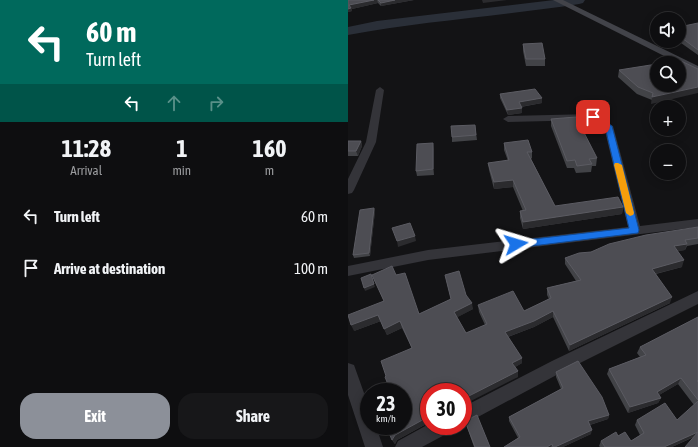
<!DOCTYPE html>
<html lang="en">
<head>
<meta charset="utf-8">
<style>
	:root { --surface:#0e0e10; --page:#171719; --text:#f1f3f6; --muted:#9b9c9f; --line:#2e2e30; --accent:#8c9099 }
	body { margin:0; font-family:"Asap Condensed",sans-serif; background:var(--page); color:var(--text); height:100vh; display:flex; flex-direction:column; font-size:15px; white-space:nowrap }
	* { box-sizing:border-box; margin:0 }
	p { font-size:13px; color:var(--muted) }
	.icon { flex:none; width:22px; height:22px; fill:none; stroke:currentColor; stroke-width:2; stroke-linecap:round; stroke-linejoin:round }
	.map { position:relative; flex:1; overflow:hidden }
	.panel { display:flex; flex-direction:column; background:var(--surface); width:348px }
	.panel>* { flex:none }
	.banner { background:#00695c; color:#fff; overflow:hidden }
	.buttons { position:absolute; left:302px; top:12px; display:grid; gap:8px }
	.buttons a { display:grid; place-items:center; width:36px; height:36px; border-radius:50%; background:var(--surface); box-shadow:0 2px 10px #0003,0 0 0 1px var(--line); font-size:20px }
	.speed { position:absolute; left:12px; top:383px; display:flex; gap:8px; font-size:20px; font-weight:700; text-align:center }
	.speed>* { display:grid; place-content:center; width:52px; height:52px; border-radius:50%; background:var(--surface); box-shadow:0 2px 10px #0003,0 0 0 1px var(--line); line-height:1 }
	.speed small { font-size:10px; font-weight:400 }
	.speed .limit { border:6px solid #d22; background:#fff; color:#111 }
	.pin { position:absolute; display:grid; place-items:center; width:34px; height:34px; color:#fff; margin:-17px; border-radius:8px; box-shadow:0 2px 6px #0006 }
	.me { position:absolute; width:44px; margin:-22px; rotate:83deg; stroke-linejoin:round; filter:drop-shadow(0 0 3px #0008) }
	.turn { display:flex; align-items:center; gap:14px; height:84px; padding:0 20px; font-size:18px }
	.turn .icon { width:52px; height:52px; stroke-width:2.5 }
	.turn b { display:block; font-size:28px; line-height:34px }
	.lanes { display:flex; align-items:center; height:38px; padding:0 20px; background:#0003; justify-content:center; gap:20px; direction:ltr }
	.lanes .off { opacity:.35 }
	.eta { display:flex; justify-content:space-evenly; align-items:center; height:68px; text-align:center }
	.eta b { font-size:24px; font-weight:700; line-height:28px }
	.cta { display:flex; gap:8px; margin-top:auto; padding:8px 20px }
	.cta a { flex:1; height:46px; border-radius:16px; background:var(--accent); color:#fff; font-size:16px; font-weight:700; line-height:46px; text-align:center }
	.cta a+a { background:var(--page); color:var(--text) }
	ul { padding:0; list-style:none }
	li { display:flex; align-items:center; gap:12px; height:52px; padding:0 20px }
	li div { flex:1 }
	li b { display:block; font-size:15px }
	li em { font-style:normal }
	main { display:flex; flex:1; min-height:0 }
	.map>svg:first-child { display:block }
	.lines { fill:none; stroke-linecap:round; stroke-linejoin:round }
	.river { fill:#2a2f38; fill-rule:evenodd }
	.minor { fill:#343439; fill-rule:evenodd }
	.secondary { fill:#424349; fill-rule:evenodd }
	.wall { fill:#424347 }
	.shaded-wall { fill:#2b2b2e }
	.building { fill:#4d4d53; stroke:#5b5b62 }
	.route { fill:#1a73e8; stroke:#114b97 }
	.slow { fill:#f59e0b }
</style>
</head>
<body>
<main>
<section class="panel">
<div class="banner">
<div class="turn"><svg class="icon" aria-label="left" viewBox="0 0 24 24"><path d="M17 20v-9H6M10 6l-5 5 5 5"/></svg><div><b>60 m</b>Turn left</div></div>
<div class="lanes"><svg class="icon" aria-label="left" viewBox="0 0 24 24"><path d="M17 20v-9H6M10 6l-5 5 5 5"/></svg><svg class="icon off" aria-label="ahead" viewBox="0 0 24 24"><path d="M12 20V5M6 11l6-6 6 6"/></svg><svg class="icon off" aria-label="right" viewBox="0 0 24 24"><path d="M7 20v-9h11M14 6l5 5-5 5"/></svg></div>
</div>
<div class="eta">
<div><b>11:28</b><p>Arrival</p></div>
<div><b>1</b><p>min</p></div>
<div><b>160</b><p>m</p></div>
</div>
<ul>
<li><svg class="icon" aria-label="left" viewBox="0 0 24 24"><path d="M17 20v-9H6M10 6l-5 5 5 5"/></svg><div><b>Turn left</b></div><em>60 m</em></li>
<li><svg class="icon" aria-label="arrive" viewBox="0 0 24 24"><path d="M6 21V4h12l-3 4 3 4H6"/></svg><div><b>Arrive at destination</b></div><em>100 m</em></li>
</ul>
<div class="cta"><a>Exit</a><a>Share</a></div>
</section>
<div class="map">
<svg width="350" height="447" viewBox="0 0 350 447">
	<rect width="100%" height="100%" fill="#131315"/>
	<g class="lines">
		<path class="river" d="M 206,0 L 237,0 L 235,3 L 231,4 C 154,16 76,21 0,35 L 0,27 L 29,21 Z"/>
		<g class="minor">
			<polygon points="32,87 36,90 28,142 6,190 4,193 0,194 0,179 18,142 28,90"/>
			<polygon points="245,114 265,126 292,226 350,219 350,227 80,260 0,276 0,266 80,250 280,227 256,127 243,120 160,122 155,119 160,116"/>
			<polygon points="350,291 350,304 216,371 115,425 115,407 204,361"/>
			<polygon points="0,363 6,365 21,407 21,426 28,426 35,447 17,447 0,395"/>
			<polygon points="81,424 81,426 105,426 102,432 74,447 47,447 50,441"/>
		</g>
		<polygon class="secondary" points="205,0 215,0 350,66 350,73"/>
	</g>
	<g class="wall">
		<polygon points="0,0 66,0 33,6 30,3 4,9 4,11 0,12"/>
		<polygon points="350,23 350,55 333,43 325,45 319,41 331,41"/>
		<polygon points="175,44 197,59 197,66 178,66 175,51"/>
		<polygon points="271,70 309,85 303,104 304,100 289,94 270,77"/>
		<polygon points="152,94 194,98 194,103 173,107 174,113 160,115 152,98"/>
		<polygon points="203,119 249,158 248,166 244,166 243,172 228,173 226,168 219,168 203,126"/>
		<polygon points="127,125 129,140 104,142 104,137"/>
		<polygon points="0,141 13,141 14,146 10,156 0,156"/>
		<polygon points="156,143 184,152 184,158 183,159 207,206 275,207 274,214 175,229 172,218 172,211 175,211 165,187 146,189 141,170 140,163 160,161 156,150"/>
		<polygon points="86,149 86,175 69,176 68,171"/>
		<polygon points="26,208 27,211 22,256 6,258 5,255"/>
		<polygon points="350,227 350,244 339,246 337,250 330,251 334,267 308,274 322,303 221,351 205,317 186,327 160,337 174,358 174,363 167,367 170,371 170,377 81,392 81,423 80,423 49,440 47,444 44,440 55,426 38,376 64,348 54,328 39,335 33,321 6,331 36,301 24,275 48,275 71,314 103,299 97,275 118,295 125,309 109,317 118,333 137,325 131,312 130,305 176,311 201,299 199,295 199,288 228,281 217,264 217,258"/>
		<polygon points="350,317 350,447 346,437 324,447 252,447 251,446 253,441 270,436 283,441 292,435 287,425 289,420 329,420 346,405 330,384 311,395 313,398 310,403 280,413 259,374 261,369 292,357 289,353 292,347"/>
		<polygon points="208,372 261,415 260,419 242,425 243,434 215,447 156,447 170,438 161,421 161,417 213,389 208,377"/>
		<polygon points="117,421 142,447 126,447"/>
	</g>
	<g class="shaded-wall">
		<polygon points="26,0 29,0 30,3 4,9 4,11 0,12 0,9 1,5"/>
		<polygon points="47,0 66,0 33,6 33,3"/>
		<polygon points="134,0 159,0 135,3"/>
		<polygon points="334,38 333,43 325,45 326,41 331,41 331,39"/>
		<polygon points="350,87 350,93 303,104 304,97"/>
		<polygon points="194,98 194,103 171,107 171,102"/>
		<polygon points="174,108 174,113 160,115 159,110"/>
		<polygon points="13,141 14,146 10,156 8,151"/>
		<polygon points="85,143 86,149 86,175 85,169"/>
		<polygon points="165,180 165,187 146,189 146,182"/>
		<polygon points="275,207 274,214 175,229 175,222"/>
		<polygon points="26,208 27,211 22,256 21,253"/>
		<polygon points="67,236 68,241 50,247 49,241"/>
		<polygon points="339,244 337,250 324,252 326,246"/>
		<polygon points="336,260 334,267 302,275 304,269"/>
		<polygon points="23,274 27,287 17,291 16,288"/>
		<polygon points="324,297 322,303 221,351 222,345"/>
		<polygon points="124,303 125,309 108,318 106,312"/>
		<polygon points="205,311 205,317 186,327 157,338 157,332"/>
		<polygon points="30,315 33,321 6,331 3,325"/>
		<polygon points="52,321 54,328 39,335 36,329"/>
		<polygon points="174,358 174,363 164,369 164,363"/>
		<polygon points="170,371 170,377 115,405 115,399"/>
		<polygon points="333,378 330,384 306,398 309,392"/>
		<polygon points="313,398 310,403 280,413 282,407"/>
		<polygon points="261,415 260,419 238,426 240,421"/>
		<polygon points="78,418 80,423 49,440 47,444 44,440 47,435"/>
		<polygon points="105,426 110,426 105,429"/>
		<polygon points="244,430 243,434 215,447 207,447"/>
		<polygon points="350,432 347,436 324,447 316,447"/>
		<polygon points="204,444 203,447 199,447"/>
	</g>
	<g class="building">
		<polygon points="0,0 26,0 1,5 3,8 0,9"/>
		<polygon points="30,0 47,0 33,3"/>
		<polygon points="350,23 350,50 334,38 331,39 331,27"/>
		<polygon points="194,43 197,59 178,59 175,44"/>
		<polygon points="331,60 350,69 350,87 304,97 305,93 290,87 271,70 309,64 309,85 331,85 331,63 313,63"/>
		<polygon points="187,89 194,98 171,102 174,108 159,110 152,94"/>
		<polygon points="228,117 249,158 241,159 244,164 229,166 227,160 219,161 203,119"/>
		<polygon points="127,125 128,135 104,137 103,126"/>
		<polygon points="180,140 184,152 179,152 207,206 270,197 275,207 175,222 172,211 178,210 165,180 146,182 140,163 161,160 156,143"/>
		<polygon points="0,141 13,141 8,151 0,151"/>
		<polygon points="85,143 85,169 68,171 69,144"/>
		<polygon points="26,208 21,253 5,255 12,210"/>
		<polygon points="62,223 67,236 49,241 44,228"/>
		<polygon points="350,227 350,238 337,240 339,244 326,246 336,260 304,269 324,297 222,345 205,311 186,321 157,332 174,358 164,363 170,371 115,399 115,392 81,392 81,419 78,418 47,435 44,440 38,426 55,426 55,392 43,392 37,377 38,376 33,361 64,348 52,321 36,329 30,315 3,325 0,315 36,301 24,275 44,266 48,275 57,273 71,314 103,299 97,275 111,271 118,295 124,303 106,312 118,333 139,324 130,305 165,291 176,311 203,298 199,288 233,280 217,258 231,253 243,252 261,244 298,235"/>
		<polygon points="23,274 26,284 16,288 13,278"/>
		<polygon points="350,317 350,380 349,381 350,382 350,400 333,378 309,392 313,398 282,407 261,369 298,355 292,347"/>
		<polygon points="230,361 254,397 261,415 240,421 244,430 207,447 205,447 204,444 199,447 156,447 172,437 161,417 215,388 208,372"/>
		<polygon points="350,401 350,432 316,447 257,447 253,441 268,432 270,436 277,432 283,441 296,433 289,420 317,403 329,420"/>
		<polygon points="129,415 142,447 127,447 117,421"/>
		<polygon points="350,432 350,447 337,447"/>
	</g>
	<polygon class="route" points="242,115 247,115 264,126 291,230 290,233 168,248 165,247 164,244 168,241 281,228 257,127 242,118"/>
	<polygon class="slow" points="267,163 270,163 274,165 286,213 285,215 282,216 278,213 266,165"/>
</svg>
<div class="buttons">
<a><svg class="icon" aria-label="sound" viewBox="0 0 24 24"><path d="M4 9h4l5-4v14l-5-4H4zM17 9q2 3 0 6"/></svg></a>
<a><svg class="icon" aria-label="search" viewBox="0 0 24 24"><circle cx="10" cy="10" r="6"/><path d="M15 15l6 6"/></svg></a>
<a>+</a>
<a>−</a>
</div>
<div class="speed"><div>23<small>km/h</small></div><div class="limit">30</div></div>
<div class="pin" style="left:245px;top:117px;background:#d93025"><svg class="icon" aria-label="arrive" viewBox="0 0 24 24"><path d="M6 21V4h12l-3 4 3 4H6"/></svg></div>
<svg class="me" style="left:168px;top:244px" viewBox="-20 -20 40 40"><path d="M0-17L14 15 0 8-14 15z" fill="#1a73e8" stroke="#fff" stroke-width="4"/></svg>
</div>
</main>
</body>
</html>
